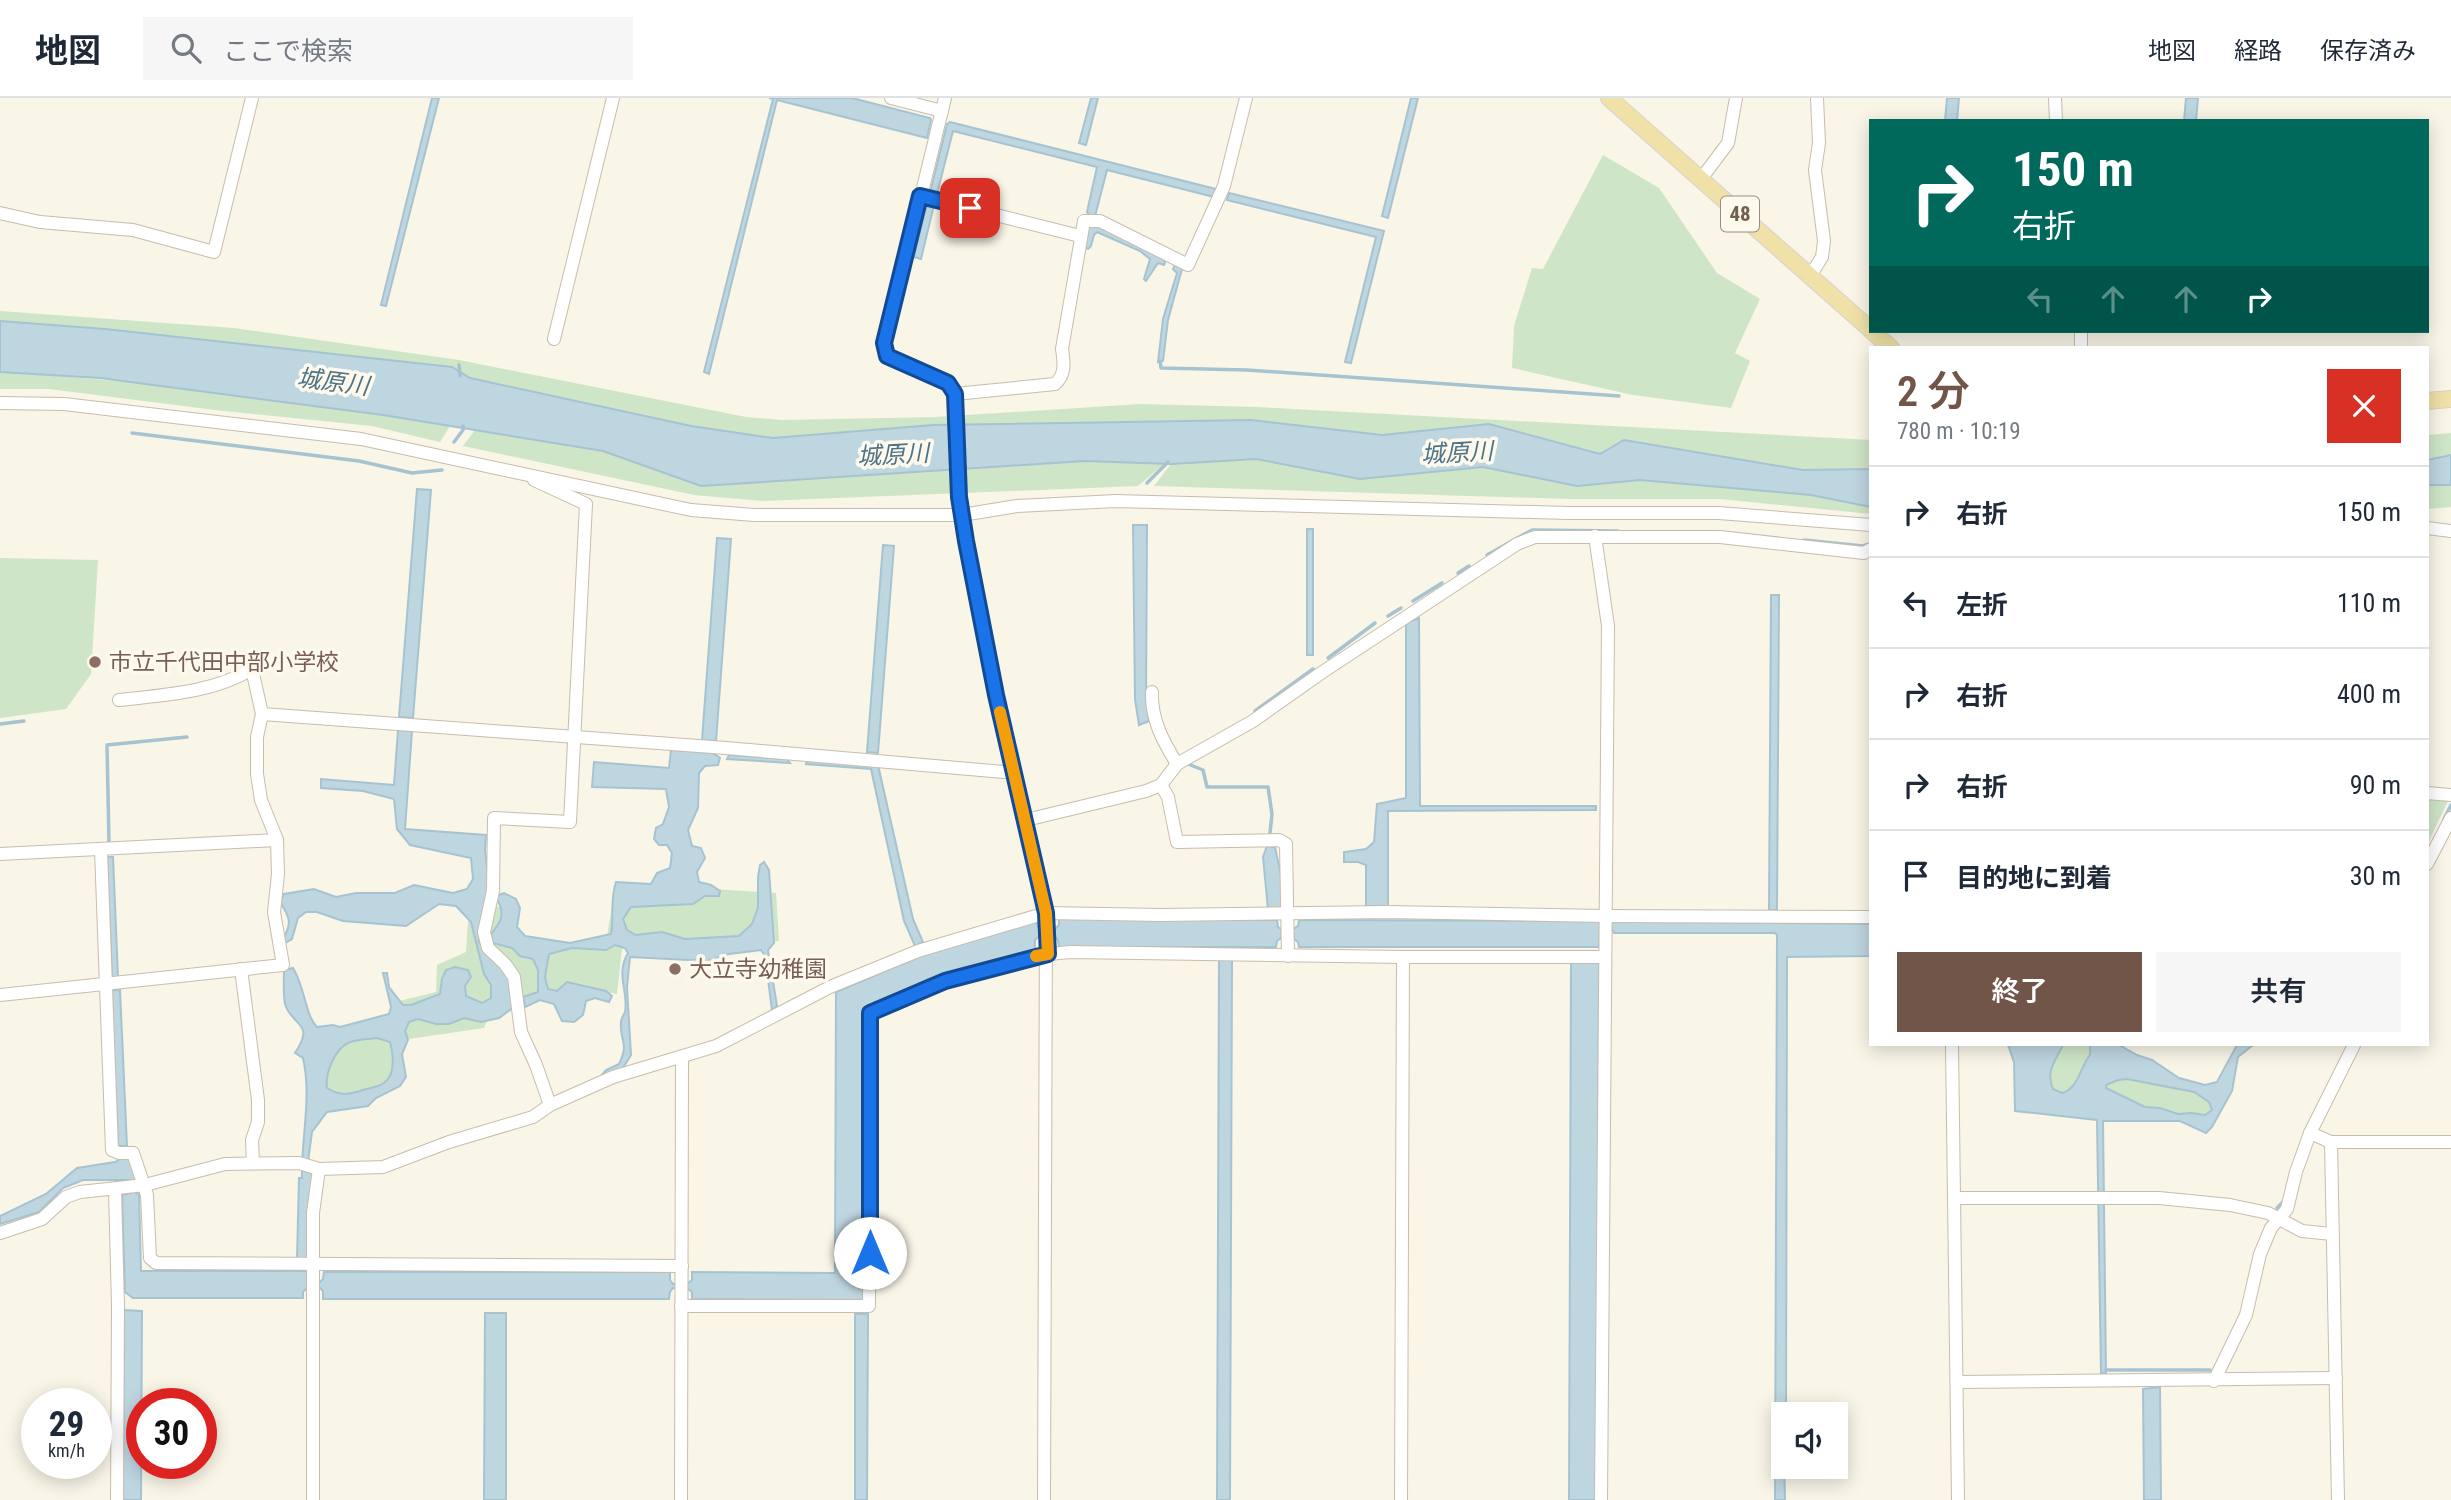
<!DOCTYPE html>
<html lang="ja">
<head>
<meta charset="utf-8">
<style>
	:root { --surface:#fff; --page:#f6f6f7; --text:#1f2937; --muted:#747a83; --line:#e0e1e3; --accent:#705548 }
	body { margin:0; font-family:"Roboto Condensed","Noto Sans JP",sans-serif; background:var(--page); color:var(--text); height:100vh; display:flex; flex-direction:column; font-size:26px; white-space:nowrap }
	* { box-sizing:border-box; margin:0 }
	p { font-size:23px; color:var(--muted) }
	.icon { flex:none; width:38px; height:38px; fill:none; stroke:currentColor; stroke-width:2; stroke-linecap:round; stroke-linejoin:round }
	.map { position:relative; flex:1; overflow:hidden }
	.details { position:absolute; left:1869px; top:248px; width:560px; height:700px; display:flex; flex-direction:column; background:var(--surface); border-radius:0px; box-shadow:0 4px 18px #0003 }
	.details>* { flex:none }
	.guide { position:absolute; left:1869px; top:21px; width:560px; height:214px; border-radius:0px; box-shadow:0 4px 18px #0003; background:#00695c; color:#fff; overflow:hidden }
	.controls { position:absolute; left:1771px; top:1304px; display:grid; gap:14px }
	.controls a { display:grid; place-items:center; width:77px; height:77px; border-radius:0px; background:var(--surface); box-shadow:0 4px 18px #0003; font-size:35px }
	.speed { position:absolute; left:21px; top:1290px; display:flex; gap:14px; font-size:35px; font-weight:700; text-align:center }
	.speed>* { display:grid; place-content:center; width:91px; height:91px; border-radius:50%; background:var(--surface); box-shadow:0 4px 18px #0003; line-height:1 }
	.speed small { font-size:18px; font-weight:400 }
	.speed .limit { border:10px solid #d22; background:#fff; color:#111 }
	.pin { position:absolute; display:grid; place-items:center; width:60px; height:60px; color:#fff; margin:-30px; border-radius:14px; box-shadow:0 4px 10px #0006 }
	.me { position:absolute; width:77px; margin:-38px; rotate:0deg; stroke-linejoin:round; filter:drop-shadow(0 0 5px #0008) }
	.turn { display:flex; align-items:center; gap:24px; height:147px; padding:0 28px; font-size:32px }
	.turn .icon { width:91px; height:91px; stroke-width:2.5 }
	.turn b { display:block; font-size:49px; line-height:60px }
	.lanes { display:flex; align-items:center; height:66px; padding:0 28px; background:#0003; justify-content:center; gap:35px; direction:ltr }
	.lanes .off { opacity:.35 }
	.round { display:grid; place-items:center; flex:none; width:74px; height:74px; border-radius:0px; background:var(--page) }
	.summary { display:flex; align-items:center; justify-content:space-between; height:119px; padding:0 28px }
	h1 { font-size:42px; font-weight:600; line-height:52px; color:var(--accent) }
	.cta { display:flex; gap:14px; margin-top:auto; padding:14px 28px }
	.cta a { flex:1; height:80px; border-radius:0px; background:var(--accent); color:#fff; font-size:28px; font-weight:600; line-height:80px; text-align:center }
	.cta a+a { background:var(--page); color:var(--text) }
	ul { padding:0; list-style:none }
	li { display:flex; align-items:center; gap:21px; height:91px; padding:0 28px; border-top:2px solid var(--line) }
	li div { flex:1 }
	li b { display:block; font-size:26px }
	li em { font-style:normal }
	header { display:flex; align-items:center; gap:42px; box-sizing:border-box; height:98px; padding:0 35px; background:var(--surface); border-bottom:2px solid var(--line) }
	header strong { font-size:33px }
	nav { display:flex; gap:38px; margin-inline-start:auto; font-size:24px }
	.search { width:490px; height:63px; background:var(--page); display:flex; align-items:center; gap:18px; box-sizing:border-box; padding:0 24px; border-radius:0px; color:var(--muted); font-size:26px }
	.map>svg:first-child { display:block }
	.green { fill:#cfe5c7 }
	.water { fill:#bed6e0; stroke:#a6c3d1; stroke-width:2; fill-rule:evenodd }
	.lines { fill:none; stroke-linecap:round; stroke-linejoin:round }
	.stream { stroke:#a6c3d1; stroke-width:3.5 }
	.minor-casing { stroke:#c7bdad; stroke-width:14 }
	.major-casing { stroke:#d7d2ce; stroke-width:18 }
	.minor { stroke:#fff; stroke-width:12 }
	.major { stroke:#f0e1a8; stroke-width:16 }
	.route-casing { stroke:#114b97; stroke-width:18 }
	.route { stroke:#1a73e8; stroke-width:12 }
	.slow { stroke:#f59e0b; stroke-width:12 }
	.education-dot { fill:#8d6e63; stroke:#fdf9ed; stroke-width:2.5 }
	.labels { text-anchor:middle; stroke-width:7; stroke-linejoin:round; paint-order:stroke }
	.shield { fill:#fdf9ed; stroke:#9a8e7e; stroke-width:2 }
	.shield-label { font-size:21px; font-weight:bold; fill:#70604f }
	.education-label { font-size:23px; fill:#785e54; stroke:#fdf9ed; text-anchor:start }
	.water-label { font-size:24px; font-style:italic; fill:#4f7487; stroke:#fdf9ed }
</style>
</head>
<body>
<header>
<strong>地図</strong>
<div class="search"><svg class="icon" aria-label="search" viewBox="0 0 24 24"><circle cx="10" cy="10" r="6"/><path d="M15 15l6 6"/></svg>ここで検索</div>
<nav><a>地図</a><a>経路</a><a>保存済み</a></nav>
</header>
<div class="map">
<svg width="2451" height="1402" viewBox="0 0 2451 1402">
	<rect width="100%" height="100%" fill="#f9f5e7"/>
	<g class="green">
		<polygon points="1603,57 1659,90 1717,175 1760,201 1735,255 1750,263 1731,310 1633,297 1512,270 1514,228 1532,170 1543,171"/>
		<polygon points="0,213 234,230 459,262 746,319 782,322 936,319 1141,306 1257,309 1871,342 1871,371 1803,372 1624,342 1600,356 1489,326 1382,337 1251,322 933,327 773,340 691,328 470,280 452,269 105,231 0,223"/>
		<path d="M 0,274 C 151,283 301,303 450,328 L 440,344 L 372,328 L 215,312 L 49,291 L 0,291 Z"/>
		<polygon points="475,332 603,353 701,388 1085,363 1164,366 1138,388 763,403 694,397 463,348"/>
		<polygon points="2451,335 2451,357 2427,362 2427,337"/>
		<polygon points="1256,361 1360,381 1483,369 1577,388 1640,382 1811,397 1871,409 1871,416 1720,401 1570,401 1154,388 1171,366"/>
		<polygon points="2427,387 2451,387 2451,409 2427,411"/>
		<polygon points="0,460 98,462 91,576 66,611 0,620"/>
		<polygon points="2427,699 2449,701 2427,747"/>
		<polygon points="616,785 776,795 779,843 622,851 617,896 568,887 558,901 496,903 484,930 402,942 391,988 311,1011 308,936 394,920 395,904 436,894 437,867 466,854 469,807 517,810 511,844 605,850"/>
		<polygon points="2025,947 2103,947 2107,963 2222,995 2207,1024 2028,1005"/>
	</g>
	<g class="water">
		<polygon points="432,0 439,0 386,208 381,207"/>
		<polygon points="769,0 852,0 930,20 931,22 927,40 777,2 709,276 704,274 773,1"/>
		<polygon points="1091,0 1098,0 1086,47 1079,45"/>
		<polygon points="1411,0 1418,0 1388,120 1382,118"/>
		<polygon points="1947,0 1959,0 1957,23 1945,23"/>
		<polygon points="2186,0 2198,0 2196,23 2184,23"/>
		<polygon points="950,24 1216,91 1214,99 1107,72 1093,126 1166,161 1164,167 1158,165 1146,183 1144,181 1150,161 1140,153 1097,134 1094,137 1091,148 1088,151 1084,148 1089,117 1087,114 1097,69 953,33 937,96 930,95 947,26"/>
		<polygon points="1229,95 1384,133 1351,265 1345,264 1376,139 1227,102"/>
		<polygon points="927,105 934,107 921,161 914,159"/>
		<polygon points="1175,167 1182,171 1168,222 1163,263 1158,264 1163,221 1177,175 1173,171"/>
		<polygon points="0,223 105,231 452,269 470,280 691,328 773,340 933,327 1251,322 1382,337 1489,326 1600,356 1624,342 1803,372 1871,371 1871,409 1811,397 1640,382 1577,388 1483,369 1360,381 1256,361 1171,366 1085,363 701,388 603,353 383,317 100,280 0,274"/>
		<polygon points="2451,357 2451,387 2427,387 2427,362"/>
		<polygon points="417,391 431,392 413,620 399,619"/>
		<polygon points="1133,427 1147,427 1146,602 1149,623 1139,627 1135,601"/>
		<rect x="1307" y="431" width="6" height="126"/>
		<polygon points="717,440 731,441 716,643 702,642"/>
		<polygon points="883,447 894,448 878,655 867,654"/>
		<polygon points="1771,497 1779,497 1777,812 1769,812"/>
		<polygon points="1419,520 1420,708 1596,708 1596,712 1388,713 1388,808 1366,808 1366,767 1358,764 1344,764 1344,754 1366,751 1374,744 1377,706 1406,700 1406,525"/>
		<path d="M 398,632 L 412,633 L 405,731 L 486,737 L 485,752 L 490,795 L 499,797 L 504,795 L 516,801 L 520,810 L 517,829 L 525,838 L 570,845 L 611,836 C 614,818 610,801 616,784 L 651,786 L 657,775 L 670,770 L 672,755 L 667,747 L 659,747 L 654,741 L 656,730 L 663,726 L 669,709 L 666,691 L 592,689 L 594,664 L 669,670 L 671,652 L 713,655 L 720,660 L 718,667 L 705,668 L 699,675 L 698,710 L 688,732 L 692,748 L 701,750 L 705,760 L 697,774 L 699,784 L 711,787 L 720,793 L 719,798 L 705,798 L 693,806 L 631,809 L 623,821 L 627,832 L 636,837 L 662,834 L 685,841 L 739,838 L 752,826 L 758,809 L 758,779 L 760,767 L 764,764 L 769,772 L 774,845 L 768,852 L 777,908 L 772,912 L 765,858 L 761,852 L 729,856 L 708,863 L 630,859 L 627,889 L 631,957 L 623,970 L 600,979 L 606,972 L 619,966 C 630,944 619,943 621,924 C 621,920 624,917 625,914 C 629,894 615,876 628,855 L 625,850 L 615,847 L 606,852 L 572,850 L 549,856 L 545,879 L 548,891 L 557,893 L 567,884 L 606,893 L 612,898 L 609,904 L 595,900 L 586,903 L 583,917 L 574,924 L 562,923 L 554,906 L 540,902 L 525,909 L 523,899 L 538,894 L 538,872 L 533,861 L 520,858 L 512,850 L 493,845 L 491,836 C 501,824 505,817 498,803 L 488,801 L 479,843 L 485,854 L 502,867 L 508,878 L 514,909 L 499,920 L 481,924 L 464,920 L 449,926 L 436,926 L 418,921 L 409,924 L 405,933 L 408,942 L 402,956 L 406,979 L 400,988 L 376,1000 L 368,1008 L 327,1014 L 312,1034 L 307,1071 L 313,1076 L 307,1161 L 297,1161 L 299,1080 L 302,1080 C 301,1040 312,1000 303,960 L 295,955 C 316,924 292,929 285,906 C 283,896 284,882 284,872 L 293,870 C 305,889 305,917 317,929 L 333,927 L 340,929 L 389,916 L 391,909 L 383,875 L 387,875 L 389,889 L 403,907 L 411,907 L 440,896 L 442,881 L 446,872 L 455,869 L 468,872 L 471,879 L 465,888 L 466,898 L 482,905 L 491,900 L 491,887 L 484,876 L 471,824 L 456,808 L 439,806 L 406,828 L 343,823 L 317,814 L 306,814 L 298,820 L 292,841 L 285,845 L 283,840 C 293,825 289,818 280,804 L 284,796 L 314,791 L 336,799 L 356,795 L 395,795 L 414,787 L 453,795 L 467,791 L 473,781 L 471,760 L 410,747 L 397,731 L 394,701 L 363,693 L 321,690 L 321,681 L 394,687 ZM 377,940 L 390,944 C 393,956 396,976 384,985 C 379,989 369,990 363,992 C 348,997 340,998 327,990 C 325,976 334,952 348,945 C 355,941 369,941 377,940 Z"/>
		<polygon points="729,657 787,661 790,665 727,661"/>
		<polygon points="807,662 878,667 913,821 923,844 915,848 904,823 871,671 806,666"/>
		<polygon points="1267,748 1275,749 1282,782 1283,810 1268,811 1263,759"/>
		<polygon points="107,759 113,759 118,879 112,879"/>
		<path d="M 1059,819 L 1277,822 L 1278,829 C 1284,834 1292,833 1298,828 L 1299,822 L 1597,823 L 1601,826 L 1612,825 L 1615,823 L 1871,826 L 1871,858 L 1787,859 L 1786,1316 L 1783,1316 L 1785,1402 L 1775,1402 L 1777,837 L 1775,835 L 1614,835 L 1612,831 L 1600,831 L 1599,849 L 1299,849 L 1298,844 C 1291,838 1284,837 1277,843 L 1276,849 L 1059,849 L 1058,842 L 1053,837 L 1039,838 L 1035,842 L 1035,851 L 946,875 L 864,912 L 863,1202 L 692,1201 L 692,1194 L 687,1190 L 673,1190 L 670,1194 L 669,1201 L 323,1201 L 323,1193 L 320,1190 L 307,1190 L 303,1194 L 303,1200 L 133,1200 L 125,1194 L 122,1097 L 131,1095 L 129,1082 L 83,1082 L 63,1090 L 39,1114 L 0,1126 L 0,1118 L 46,1096 L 77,1070 L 115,1064 L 123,1059 L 130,1061 L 135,1077 L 136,1095 L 139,1096 L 141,1173 L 307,1173 L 307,1184 L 320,1184 L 323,1181 L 324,1174 L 670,1174 L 670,1182 L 673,1186 L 687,1186 L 692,1182 L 692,1174 L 835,1175 L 836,894 L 923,857 L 1035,822 L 1040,832 L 1054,832 L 1059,827 Z"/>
		<polygon points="1219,862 1232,862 1230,1402 1217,1402"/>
		<polygon points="1571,865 1599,865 1597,1402 1569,1402"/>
		<polygon points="111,892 120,892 127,1048 118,1048"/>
		<path d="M 2008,947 L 2063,947 C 2056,962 2045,973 2053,991 L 2062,995 C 2079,990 2080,969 2090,957 L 2090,947 L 2119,947 L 2137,957 L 2152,962 L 2179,980 L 2205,987 L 2217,984 L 2237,947 L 2253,947 L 2238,959 L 2232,993 L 2212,1029 L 2206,1035 L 2180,1023 L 2103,1023 L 2106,1275 L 2101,1275 L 2097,1022 L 2015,1013 L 2014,964 ZM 2127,981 L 2194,994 L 2209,1004 L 2212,1012 L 2205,1017 L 2191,1015 L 2178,1016 L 2160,1010 L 2145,1009 L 2106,990 L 2106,987 L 2118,982 Z"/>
		<polygon points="124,1212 142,1213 141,1402 123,1402"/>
		<polygon points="485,1215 506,1215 506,1402 484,1402"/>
		<polygon points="855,1216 868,1216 867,1402 855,1402"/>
		<polygon points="2160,1289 2161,1402 2144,1402 2143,1291"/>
	</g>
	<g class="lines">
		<g class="stream">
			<polyline points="1160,263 1161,270 1247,272 1619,298"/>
			<polyline points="459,267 460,278"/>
			<polyline points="132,335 359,363 412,375 442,372"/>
			<polyline points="454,344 463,332 463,328"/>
			<polyline points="1147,385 1168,364"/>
			<polyline points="1804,442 1863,448 1869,446"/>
			<polyline points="1487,457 1532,432 1618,433"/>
			<polyline points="1458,475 1469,468"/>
			<polyline points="1413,503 1442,485"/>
			<polyline points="1388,518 1401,510"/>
			<polyline points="1328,560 1375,525"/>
			<polyline points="1255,613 1313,571"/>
			<polyline points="0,626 24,623"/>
			<polyline points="1188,666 1203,672 1207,689 1268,689 1272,716 1270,735"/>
			<polyline points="2444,721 2451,707"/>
			<polyline points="109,745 107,647 187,639"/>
			<polyline points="2277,1110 2284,1103"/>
			<polyline points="2106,1272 2210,1272"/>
		</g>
		<g class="minor-casing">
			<g id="minor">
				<polyline points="891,0 942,13"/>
				<polyline points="945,0 885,245 887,258 948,285 955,296 959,399 966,443 996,597 1046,815 1044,1402"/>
				<polyline points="2055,0 2056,23"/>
				<polyline points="1701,81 1728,45 1736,0"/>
				<polyline points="920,98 1080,138"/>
				<polyline points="0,115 40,124 133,132 214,154 252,0"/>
				<polyline points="1810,178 1822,159 1824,143 1815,72 1819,45 1817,0"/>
				<polyline points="2081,233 2081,250"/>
				<polyline points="554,241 613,0"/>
				<path d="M 955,296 L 1055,286 C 1066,276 1064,265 1062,251 L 1084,123 L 1100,123 L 1188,167 L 1224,88 L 1246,0"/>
				<polyline points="0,305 64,306 361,341 691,412 754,417 962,417 1017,408 1116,403 1568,415 1719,415 1871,427"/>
				<polyline points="534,382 586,406 570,724 494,720 493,793 484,834 488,850 505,866 514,879 521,934 536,967 550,1007"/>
				<polyline points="2427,430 2451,433"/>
				<polyline points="1595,438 1608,528 1601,1402"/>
				<path d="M 1152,594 C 1151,622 1163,643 1177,666"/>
				<polyline points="262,616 726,650 1004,674 1014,672"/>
				<polyline points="1161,687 1168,699 1177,744 1279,742 1286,746 1288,858"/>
				<polyline points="2427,695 2451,697"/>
				<polyline points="1026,722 1146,693 1161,687 1177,666 1253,623 1321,575 1517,446 1535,439 1720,439 1864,455 1871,451"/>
				<polyline points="101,752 112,1052 119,1055 133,1055 147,1097 150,1160 156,1165 682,1168"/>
				<polyline points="0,756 277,742"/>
				<polyline points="2427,766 2451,720"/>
				<polyline points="241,871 258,1002 258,1024 252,1042 253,1065"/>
				<path d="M 0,897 L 283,867 L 274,814 L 278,776 L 277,742 L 261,702 L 257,676 L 257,639 L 262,616 L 252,571 C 212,595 164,597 119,602"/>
				<polyline points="1952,947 1958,1402"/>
				<polyline points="2310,1035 2331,1044 2451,1044"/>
				<polyline points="2331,1044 2338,1402"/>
				<polyline points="115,1091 118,1208 117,1402"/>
				<polyline points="1955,1100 2159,1100 2230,1107 2268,1115 2302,1133 2332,1136"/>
				<polyline points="0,1135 42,1121 66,1099 80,1094 145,1087 225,1066 299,1065 319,1071 383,1069 449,1044 533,1019 550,1007 613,979 716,948 830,889 918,853 1046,815 1162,817 1387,814 1605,818 1871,819"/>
				<path d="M 681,1208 L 869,1208 L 870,915 C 934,888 1001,859 1070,854 L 1403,859 L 1605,859"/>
				<polyline points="2214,1283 2246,1217 2260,1156 2271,1130 2287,1111 2296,1074 2310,1035 2354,947"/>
				<polyline points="1958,1284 2336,1280"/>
				<polyline points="313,1402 313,1115 319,1071"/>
				<polyline points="681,1402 682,960"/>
				<polyline points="1401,1402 1403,859"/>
			</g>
		</g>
		<g class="major-casing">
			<g id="major">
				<polyline points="1609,0 1871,232"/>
				<polyline points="1872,233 1891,250"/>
				<polyline points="2427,303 2451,301"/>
			</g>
		</g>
		<use href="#minor" class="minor"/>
		<use href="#major" class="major"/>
	</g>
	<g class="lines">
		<g class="route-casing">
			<polyline id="route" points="870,1155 870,915 945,883 1048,856 1046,815 996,597 966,443 959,399 955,296 948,285 887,258 884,245 920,98 970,110"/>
		</g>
		<use href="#route" class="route"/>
		<polyline class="slow" points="1000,614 1046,815 1048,856 1036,858"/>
	</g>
	<g class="education-dot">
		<circle cx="95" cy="564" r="7"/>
		<circle cx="675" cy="871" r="7"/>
	</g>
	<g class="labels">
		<rect class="shield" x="1721" y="98.5" width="38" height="35" rx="5"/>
		<g class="shield-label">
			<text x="1740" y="123">48</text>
		</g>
		<g class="education-label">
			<text x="109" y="572">市立千代田中部小学校</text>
			<text x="689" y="879">大立寺幼稚園</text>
		</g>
		<g class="water-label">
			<text transform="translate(333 284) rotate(7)" y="8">城原川</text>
			<text transform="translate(1457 355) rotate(-3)" y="8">城原川</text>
			<text transform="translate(893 357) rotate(-3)" y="8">城原川</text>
		</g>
	</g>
</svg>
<div class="controls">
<a><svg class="icon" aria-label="sound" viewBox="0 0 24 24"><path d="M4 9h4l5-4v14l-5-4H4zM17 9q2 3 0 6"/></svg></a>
</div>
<div class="speed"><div>29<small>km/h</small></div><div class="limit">30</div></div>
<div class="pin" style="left:970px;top:110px;background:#d93025"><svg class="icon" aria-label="arrive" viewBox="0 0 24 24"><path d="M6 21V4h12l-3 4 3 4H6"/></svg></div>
<svg class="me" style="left:870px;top:1155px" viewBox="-20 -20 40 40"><circle r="19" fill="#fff"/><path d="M0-13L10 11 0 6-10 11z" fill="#1a73e8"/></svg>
<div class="guide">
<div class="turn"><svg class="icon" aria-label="right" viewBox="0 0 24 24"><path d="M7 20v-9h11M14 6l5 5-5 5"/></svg><div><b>150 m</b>右折</div></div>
<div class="lanes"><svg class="icon off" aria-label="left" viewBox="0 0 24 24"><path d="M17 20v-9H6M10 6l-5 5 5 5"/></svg><svg class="icon off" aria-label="ahead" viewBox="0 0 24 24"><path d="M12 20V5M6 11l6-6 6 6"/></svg><svg class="icon off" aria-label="ahead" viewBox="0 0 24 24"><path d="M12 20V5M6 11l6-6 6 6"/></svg><svg class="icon" aria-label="right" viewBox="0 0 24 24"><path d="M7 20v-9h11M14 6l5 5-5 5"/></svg></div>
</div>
<section class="details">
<div class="summary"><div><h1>2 分</h1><p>780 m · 10:19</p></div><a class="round" style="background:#d93025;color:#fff"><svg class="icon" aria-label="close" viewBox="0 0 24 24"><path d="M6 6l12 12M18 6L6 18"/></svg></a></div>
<ul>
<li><svg class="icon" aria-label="right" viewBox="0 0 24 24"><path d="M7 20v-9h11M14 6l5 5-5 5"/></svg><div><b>右折</b></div><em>150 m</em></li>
<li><svg class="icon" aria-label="left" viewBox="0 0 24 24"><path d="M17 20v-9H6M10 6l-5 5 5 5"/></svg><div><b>左折</b></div><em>110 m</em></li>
<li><svg class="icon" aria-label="right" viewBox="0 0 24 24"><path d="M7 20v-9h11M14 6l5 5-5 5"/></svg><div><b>右折</b></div><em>400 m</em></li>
<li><svg class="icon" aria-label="right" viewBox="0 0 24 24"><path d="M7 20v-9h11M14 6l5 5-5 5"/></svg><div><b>右折</b></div><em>90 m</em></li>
<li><svg class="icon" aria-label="arrive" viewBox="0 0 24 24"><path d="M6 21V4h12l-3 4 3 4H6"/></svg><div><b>目的地に到着</b></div><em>30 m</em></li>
</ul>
<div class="cta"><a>終了</a><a>共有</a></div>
</section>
</div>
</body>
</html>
